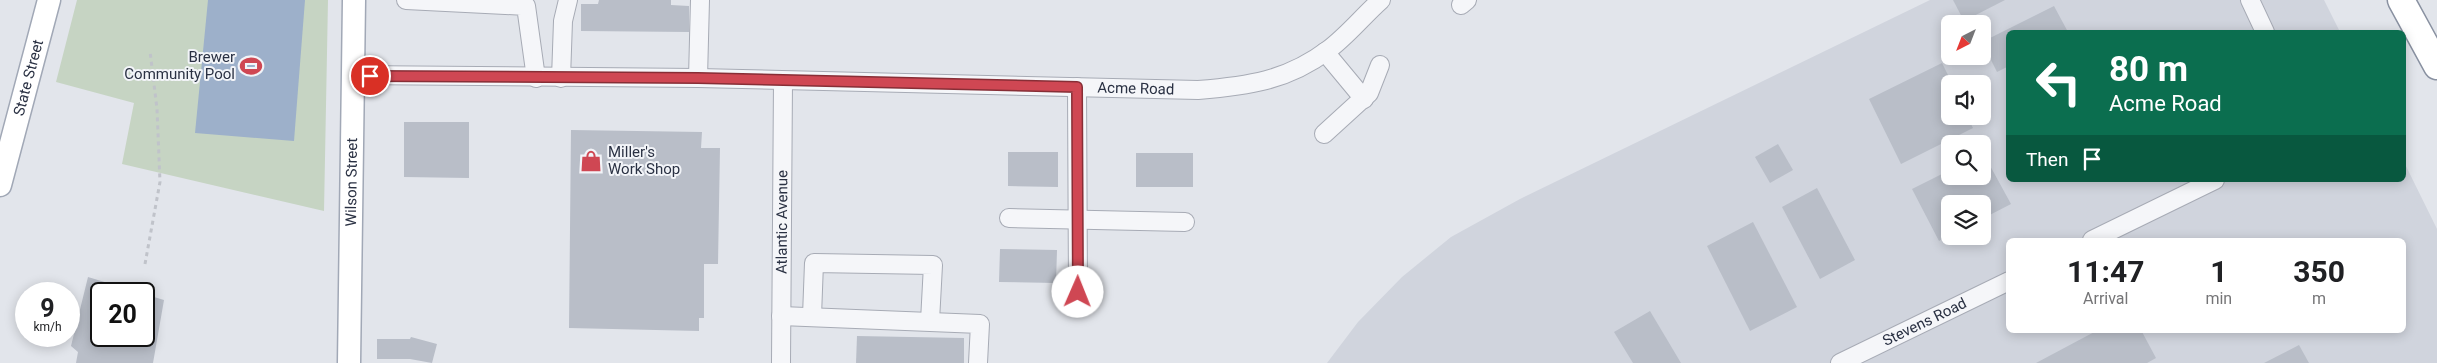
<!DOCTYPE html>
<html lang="en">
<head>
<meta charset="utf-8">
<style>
	:root { --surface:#fff; --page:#f6f6f6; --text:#202124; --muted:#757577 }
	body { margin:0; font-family:Roboto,sans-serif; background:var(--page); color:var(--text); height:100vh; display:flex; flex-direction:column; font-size:19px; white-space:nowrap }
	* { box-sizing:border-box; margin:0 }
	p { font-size:16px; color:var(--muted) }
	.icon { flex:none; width:28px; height:28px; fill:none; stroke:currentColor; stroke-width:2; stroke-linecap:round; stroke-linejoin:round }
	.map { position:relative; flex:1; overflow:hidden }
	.sheet { position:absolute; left:2006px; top:238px; width:400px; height:95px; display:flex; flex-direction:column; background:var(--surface); border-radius:8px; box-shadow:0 2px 12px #0003 }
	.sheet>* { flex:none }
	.banner { position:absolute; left:2006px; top:30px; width:400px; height:152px; border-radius:8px; box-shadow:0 2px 12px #0003; background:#0b6e4f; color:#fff; overflow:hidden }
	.needle { width:32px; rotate:222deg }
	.controls { position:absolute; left:1941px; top:15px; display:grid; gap:10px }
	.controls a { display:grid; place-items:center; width:50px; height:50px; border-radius:8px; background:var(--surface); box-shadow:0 2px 12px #0003; font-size:25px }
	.speed { position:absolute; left:15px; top:282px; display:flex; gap:10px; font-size:25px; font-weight:700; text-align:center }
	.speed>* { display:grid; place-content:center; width:65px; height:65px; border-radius:50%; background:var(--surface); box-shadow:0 2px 12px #0003; line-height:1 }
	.speed small { font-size:12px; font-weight:400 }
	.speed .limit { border:2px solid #111; border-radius:8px; background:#fff; color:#111 }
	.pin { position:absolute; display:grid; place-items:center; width:42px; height:42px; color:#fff; margin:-21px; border:2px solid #fff; border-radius:50%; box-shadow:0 1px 5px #0007 }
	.me { position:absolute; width:55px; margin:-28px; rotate:1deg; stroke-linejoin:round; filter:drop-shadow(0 0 4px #0008) }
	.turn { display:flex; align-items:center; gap:18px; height:105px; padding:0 20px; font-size:22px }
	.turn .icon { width:65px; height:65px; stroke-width:2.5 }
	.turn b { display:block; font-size:35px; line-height:42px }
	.then { display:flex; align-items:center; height:48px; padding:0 20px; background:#0003; gap:10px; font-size:19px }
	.eta { display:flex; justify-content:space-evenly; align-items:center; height:85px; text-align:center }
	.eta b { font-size:30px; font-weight:700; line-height:35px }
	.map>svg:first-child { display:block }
	.built { fill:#d0d4dd; fill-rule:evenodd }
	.green { fill:#c6d4c3 }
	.water { fill:#9db0ca }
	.building { fill:#b9bec8 }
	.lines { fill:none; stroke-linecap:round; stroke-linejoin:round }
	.minor-casing { stroke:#a7abb5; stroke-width:20 }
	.major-casing { stroke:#a1a8b6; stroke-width:25 }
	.highway-casing { stroke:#8991a1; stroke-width:29 }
	.path { stroke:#c0c3ca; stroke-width:3; stroke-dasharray:4 4; stroke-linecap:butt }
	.minor { stroke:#f5f6f9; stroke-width:18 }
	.major { stroke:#fff; stroke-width:22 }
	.highway { stroke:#fff; stroke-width:26 }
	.route-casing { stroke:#872e36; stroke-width:12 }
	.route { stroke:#cf4753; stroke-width:9 }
	.labels { text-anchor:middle; stroke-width:4; stroke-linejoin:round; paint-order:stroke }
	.poi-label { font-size:15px; fill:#2a3143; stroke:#f2f4f8; text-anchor:end }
	.street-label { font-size:15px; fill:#2a3143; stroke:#f2f4f8 }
</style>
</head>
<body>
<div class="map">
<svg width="2437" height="363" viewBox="0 0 2437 363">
	<rect width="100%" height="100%" fill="#e2e5eb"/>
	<path class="built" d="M 1930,0 L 2324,0 L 2340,32 L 2009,32 L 2009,180 L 2404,180 L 2404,162 L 2437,229 L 2437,363 L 1327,363 L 1358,322 L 1402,277 L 1451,237 L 1520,199 ZM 1950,24 L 1982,24 L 1982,56 L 1950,56 ZM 1950,84 L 1982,84 L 1982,116 L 1950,116 ZM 1950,144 L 1982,144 L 1982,176 L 1950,176 ZM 1950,204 L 1982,204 L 1982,236 L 1950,236 ZM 2009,240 L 2404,240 L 2404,330 L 2009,330 Z"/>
	<polygon class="green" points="77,0 328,0 324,211 122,164 134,103 56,82"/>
	<polygon class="water" points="208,0 305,0 294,141 195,133"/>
	<g class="building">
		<polygon points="599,0 671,0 671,5 689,6 689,32 581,31 581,4 598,4"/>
		<polygon points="1953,0 2005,0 1964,21"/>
		<polygon points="2054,6 2068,32 2009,32 2009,66 1997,72 1982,42"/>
		<polygon points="1942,63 1950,79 1950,116 1967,116 1973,128 1901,164 1869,99"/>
		<polygon points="404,122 469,122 469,178 404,177"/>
		<polygon points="571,130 702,132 701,148 720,148 718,264 704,264 704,318 699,318 699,331 569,328"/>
		<polygon points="1778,144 1793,170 1770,183 1755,157"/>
		<polygon points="1982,151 2011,204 1982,219 1982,204 1950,204 1950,235 1939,241 1912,189 1950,170 1950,176 1982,176"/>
		<polygon points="1008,152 1058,152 1058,187 1008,186"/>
		<rect x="1136" y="153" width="57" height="34"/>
		<polygon points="1817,188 1855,260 1820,279 1782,207"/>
		<polygon points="1753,222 1797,307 1750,331 1707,246"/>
		<polygon points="1000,249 1057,250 1056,283 999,282"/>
		<polygon points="88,277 131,290 131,294 101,294 101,336 144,336 144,294 164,300 153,363 76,363 78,352 71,346"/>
		<polygon points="1650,311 1681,363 1633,363 1614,332"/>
		<polygon points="2098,330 2141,330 2156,358 2147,363 2036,363"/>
		<polygon points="857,336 964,338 964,363 856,363"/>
		<polygon points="411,337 437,344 432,363 410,359 377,359 377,339 410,339"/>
		<polygon points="2299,345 2309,363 2264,363"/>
	</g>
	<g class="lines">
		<g class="minor-casing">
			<g id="minor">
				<polyline points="406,0 526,6 536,78"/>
				<polyline points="2250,0 2265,32"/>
				<polyline points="1461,5 1467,0"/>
				<polyline points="1325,52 1364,99"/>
				<path id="s1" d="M 352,75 L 698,78 L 1198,90 C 1247,86 1287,81 1328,50 C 1347,36 1363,16 1381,0"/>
				<polyline points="561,78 563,21 568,0"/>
				<polyline points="698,78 700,0"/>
				<polyline points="1077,87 1078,292"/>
				<polyline points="1324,134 1369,93 1380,65"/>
				<polyline points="1009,218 1185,222"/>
				<polyline points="2092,240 2215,180"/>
				<polyline points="781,316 980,324 978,363"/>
				<polyline points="812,316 814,263 933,265 930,321"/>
				<path id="s2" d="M 781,363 L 783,81"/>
				<path id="s3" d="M 1840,363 L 2009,281"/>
			</g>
		</g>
		<g class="major-casing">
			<g id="major">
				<path id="s4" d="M 0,185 L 49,0"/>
				<path id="s5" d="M 349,363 L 354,0"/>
			</g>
		</g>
		<g class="highway-casing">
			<polyline id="highway" points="2401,0 2437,66"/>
		</g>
		<polyline class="path" points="145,264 160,182 157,109 150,51"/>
		<use href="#minor" class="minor"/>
		<use href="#major" class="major"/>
		<use href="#highway" class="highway"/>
	</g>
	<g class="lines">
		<g class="route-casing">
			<polyline id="route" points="370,76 698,78 1077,87 1078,292"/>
		</g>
		<use href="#route" class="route"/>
	</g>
	<defs>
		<g id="stadium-bare" transform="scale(1.725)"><path d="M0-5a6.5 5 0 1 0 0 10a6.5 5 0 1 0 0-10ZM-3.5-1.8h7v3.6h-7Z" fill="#cf4753" stroke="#f2f4f8" stroke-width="2.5" paint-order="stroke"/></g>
		<g id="shop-bare" transform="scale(1.725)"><path d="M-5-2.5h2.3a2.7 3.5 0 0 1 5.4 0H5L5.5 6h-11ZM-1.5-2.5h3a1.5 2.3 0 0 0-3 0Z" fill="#cf4753" stroke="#f2f4f8" stroke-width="2.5" paint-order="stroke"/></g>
	</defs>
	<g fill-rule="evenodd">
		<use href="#stadium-bare" x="251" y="66"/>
		<use href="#shop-bare" x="591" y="161"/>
	</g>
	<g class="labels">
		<g class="poi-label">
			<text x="235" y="62">Brewer<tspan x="235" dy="17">Community Pool</tspan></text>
			<text x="608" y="157" text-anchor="start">Miller's<tspan x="608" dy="17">Work Shop</tspan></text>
		</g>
		<g class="street-label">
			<text dy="5" stroke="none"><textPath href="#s4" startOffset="111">State Street</textPath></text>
			<text dy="5" stroke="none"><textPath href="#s1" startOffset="784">Acme Road</textPath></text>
			<text dy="5" stroke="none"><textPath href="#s5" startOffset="181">Wilson Street</textPath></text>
			<text dy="5" stroke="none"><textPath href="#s2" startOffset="141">Atlantic Avenue</textPath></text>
			<text dy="5" stroke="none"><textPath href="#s3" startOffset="94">Stevens Road</textPath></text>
		</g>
	</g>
</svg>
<div class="controls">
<a><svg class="needle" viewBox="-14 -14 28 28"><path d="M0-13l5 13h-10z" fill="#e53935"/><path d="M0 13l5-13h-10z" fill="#757577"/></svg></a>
<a><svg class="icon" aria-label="sound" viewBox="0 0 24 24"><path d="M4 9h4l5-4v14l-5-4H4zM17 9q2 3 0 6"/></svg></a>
<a><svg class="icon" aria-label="search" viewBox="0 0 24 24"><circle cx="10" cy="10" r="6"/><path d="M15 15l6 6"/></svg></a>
<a><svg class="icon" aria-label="layers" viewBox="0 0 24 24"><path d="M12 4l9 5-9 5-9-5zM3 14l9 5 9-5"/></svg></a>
</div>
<div class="speed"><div>9<small>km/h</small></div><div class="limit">20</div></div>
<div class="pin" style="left:370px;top:76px;background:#d93025"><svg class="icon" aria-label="arrive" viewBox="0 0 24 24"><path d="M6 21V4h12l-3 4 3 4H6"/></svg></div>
<svg class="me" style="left:1078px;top:292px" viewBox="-20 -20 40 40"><circle r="19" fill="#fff"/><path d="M0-13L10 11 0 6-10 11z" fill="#cf4753"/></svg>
<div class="banner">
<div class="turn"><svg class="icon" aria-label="left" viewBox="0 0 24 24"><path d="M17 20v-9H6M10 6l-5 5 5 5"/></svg><div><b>80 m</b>Acme Road</div></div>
<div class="then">Then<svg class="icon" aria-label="arrive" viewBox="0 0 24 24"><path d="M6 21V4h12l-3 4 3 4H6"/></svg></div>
</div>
<section class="sheet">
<div class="eta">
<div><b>11:47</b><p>Arrival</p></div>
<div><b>1</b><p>min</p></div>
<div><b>350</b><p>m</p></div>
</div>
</section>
</div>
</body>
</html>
